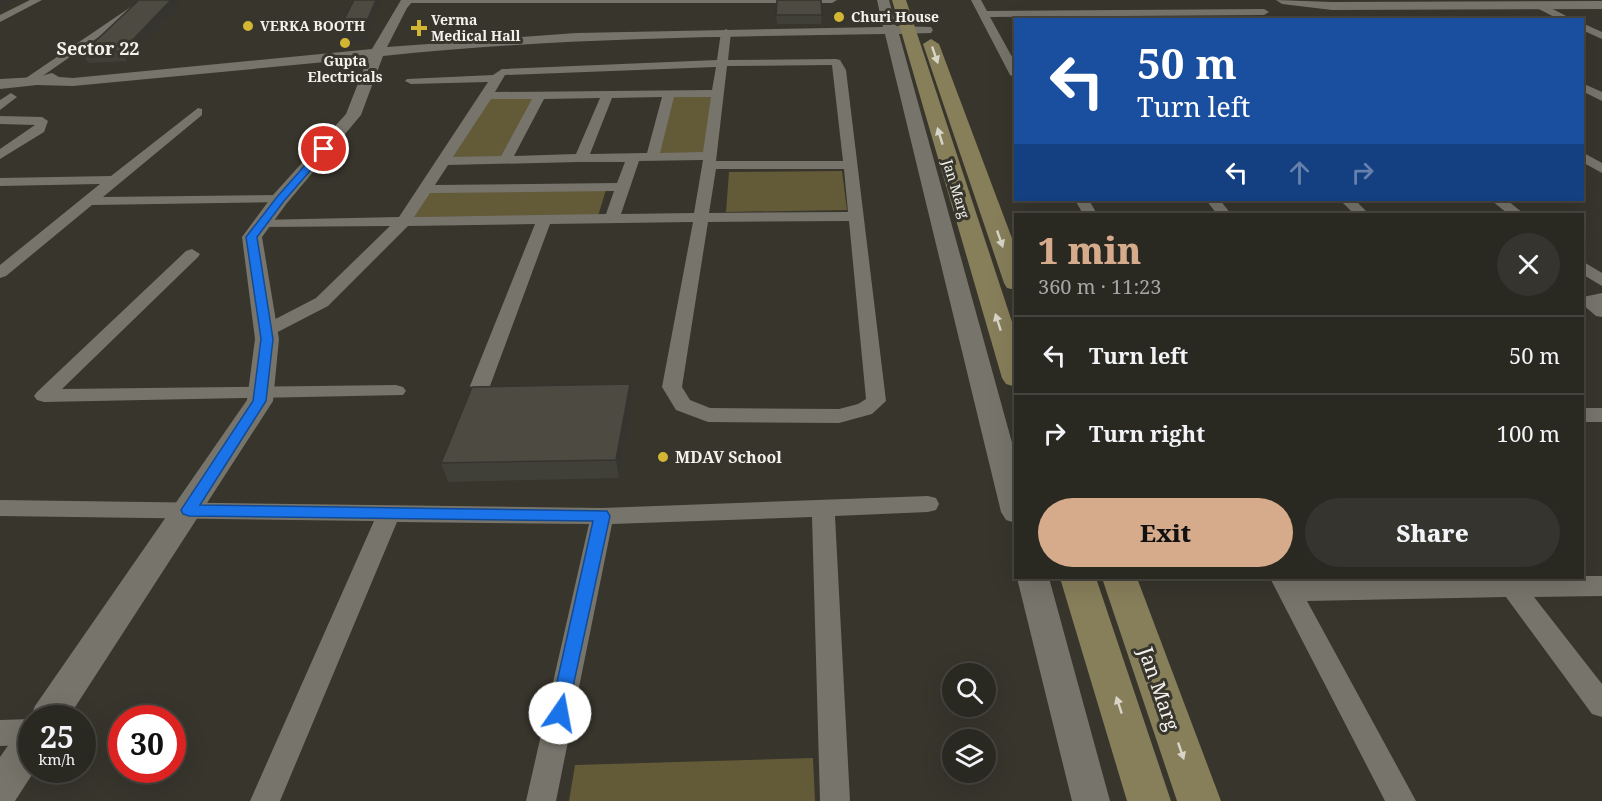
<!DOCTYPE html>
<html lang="en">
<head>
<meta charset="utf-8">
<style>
	:root { --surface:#292821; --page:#35342e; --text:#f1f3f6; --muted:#a5a6a5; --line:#45443f; --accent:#d6ab8b }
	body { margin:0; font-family:"Noto Serif",serif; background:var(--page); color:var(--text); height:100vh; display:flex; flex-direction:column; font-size:22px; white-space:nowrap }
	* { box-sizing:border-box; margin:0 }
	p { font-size:20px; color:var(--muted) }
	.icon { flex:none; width:33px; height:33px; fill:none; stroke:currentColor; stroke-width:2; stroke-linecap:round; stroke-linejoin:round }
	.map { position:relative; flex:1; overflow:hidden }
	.details { position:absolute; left:1014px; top:213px; width:570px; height:366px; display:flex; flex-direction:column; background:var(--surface); border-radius:0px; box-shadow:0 6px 24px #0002,0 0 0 2px var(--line) }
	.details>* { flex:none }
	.banner { position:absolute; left:1014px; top:18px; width:570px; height:183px; border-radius:0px; box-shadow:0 6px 24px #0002,0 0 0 2px var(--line); background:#1a4fa0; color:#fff; overflow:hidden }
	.buttons { position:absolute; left:942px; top:663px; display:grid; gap:12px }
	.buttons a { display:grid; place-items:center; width:54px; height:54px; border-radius:50%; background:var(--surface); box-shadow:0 6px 24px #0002,0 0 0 2px var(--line); font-size:30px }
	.speed { position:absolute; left:18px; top:705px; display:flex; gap:12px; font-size:30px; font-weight:700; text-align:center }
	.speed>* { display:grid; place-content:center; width:78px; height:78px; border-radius:50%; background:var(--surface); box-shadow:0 6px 24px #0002,0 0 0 2px var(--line); line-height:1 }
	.speed small { font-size:15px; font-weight:400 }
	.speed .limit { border:9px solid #d22; background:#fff; color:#111 }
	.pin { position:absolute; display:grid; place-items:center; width:51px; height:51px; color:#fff; margin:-26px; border:3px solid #fff; border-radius:50%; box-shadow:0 2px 6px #0007 }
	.me { position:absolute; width:66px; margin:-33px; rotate:12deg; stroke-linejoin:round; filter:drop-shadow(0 0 4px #0008) }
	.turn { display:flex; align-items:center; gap:21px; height:126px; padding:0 24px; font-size:27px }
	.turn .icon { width:78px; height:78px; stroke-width:2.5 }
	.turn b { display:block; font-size:42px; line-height:51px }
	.lanes { display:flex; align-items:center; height:57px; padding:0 24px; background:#0003; justify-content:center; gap:30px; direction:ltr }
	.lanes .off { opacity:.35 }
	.round { display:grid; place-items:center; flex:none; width:63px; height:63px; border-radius:32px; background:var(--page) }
	.head { display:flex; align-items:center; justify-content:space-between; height:102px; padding:0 24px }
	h1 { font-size:36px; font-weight:800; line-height:45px; color:var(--accent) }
	.cta { display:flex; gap:12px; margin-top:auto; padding:12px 24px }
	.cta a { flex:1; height:69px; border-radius:36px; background:var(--accent); color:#111; font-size:24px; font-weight:800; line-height:69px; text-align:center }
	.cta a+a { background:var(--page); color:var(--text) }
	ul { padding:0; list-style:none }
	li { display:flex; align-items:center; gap:18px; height:78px; padding:0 24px; border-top:2px solid var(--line) }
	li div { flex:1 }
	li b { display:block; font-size:22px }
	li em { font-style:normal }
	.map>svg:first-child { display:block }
	.green { fill:#635a38 }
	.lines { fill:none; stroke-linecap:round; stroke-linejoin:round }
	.minor { fill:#77746b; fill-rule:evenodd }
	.tertiary { fill:#77746b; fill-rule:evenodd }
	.secondary { fill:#877e5a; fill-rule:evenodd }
	.wall { fill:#414038 }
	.shaded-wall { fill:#35342e }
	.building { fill:#4c4a41; stroke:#35342e; stroke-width:1.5 }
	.oneway { fill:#d7d4c8 }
	.route { fill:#1a73e8; stroke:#114b97; stroke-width:1.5 }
	.poi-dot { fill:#d4b635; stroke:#37352c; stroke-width:2 }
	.labels { text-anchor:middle; stroke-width:6; stroke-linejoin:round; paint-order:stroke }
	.far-poi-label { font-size:14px; font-weight:bold; fill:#f2f1ec; stroke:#37352c; text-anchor:start }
	.far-street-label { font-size:14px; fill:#f2f1ec; stroke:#37352c }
	.poi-label { font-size:16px; font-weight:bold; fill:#f2f1ec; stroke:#37352c; text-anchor:start }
	.far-district-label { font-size:18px; font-weight:bold; fill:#f2f1ec; stroke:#37352c }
	.near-street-label { font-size:20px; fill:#f2f1ec; stroke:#37352c }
</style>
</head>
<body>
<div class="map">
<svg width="1602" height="801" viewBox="0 0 1602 801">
	<rect width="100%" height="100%" fill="#37352c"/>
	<g class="green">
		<polygon points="672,96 721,96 713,155 658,155"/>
		<polygon points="534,97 500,158 452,158 491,98"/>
		<polygon points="842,171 847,210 726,212 729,172"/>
		<polygon points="606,190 598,216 411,217 428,192"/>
		<polygon points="813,758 815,801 569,801 575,765"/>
	</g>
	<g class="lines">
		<g class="minor">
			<polygon points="30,0 42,0 0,22 0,15"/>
			<polygon points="141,0 152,0 31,84 23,84 23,80"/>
			<polygon points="403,0 837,0 832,3 408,3"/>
			<polygon points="971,0 981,0 987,11 1264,9 1269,12 1264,15 990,17 1016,64 1016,78 1010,75"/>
			<polygon points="1535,3 1541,3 1574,20 1560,20 1535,7"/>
			<polygon points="1582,23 1602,32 1602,39 1582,30"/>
			<path d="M 726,29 L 731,32 L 728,60 L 836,59 L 840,60 L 846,70 L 886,401 L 872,414 L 839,423 L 708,422 L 676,410 L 662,387 L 693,222 L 550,224 L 490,386 L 487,390 L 480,392 L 473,390 L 470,386 L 535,224 L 408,226 L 328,306 L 272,335 L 260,335 L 257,331 L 260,327 L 316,298 L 390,226 L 263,227 L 258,226 L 256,223 L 258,220 L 399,217 L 488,82 L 411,84 L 405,81 L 407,79 L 493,75 L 502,69 L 717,60 L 721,32 ZM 832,65 L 843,161 L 716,161 L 727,66 ZM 716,67 L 712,90 L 495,92 L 505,75 ZM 662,97 L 647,153 L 590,154 L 612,98 ZM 674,97 L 711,97 L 703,152 L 660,153 ZM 600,98 L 576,154 L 514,156 L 544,99 ZM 491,99 L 532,99 L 501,156 L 453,157 ZM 703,160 L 694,213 L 621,214 L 639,161 ZM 579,162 L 625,162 L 617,183 L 435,185 L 448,165 ZM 716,169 L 844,169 L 848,212 L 709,213 ZM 614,191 L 606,214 L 414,217 L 430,193 ZM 849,221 L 866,399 L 858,404 L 839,409 L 710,408 L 690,400 L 682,387 L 708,222 Z"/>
			<polygon points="1582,83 1602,92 1602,101 1582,91"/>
			<polygon points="11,93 17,97 0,110 0,100"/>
			<polygon points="198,108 202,109 202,115 103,197 280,195 287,199 285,202 92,205 6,276 0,278 0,265 100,184 0,186 0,178 111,176"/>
			<polygon points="0,116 42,117 48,121 44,132 0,159 0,149 35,125 0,124"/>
			<polygon points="1582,152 1602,163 1602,173 1582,162"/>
			<polygon points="1075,200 1089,200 1097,214 1083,214"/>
			<polygon points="1206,200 1220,200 1231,214 1217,214"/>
			<polygon points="1340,200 1355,200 1369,214 1354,214"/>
			<polygon points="1491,200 1507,200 1524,214 1508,214"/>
			<polygon points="192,249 200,254 198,257 62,389 396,385 403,387 406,391 403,395 44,402 37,400 34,396 37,392 186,251"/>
			<polygon points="1582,261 1602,273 1602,286 1582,274"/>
			<polygon points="1602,293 1602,317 1596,316 1582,304 1583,297"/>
			<rect x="1582" y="408" width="20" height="14"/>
			<polygon points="928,496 936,498 939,504 936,510 928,512 835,516 850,801 820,801 812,517 612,524 556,801 526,801 589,524 397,522 280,801 250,801 374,521 0,516 0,500 602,508"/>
			<polygon points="1582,576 1602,576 1602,596 1534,597 1602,684 1602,717 1592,714 1506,597 1307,601 1416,801 1385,801 1270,578 1294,578 1296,581"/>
			<polygon points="32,719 32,745 0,746 0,720"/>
		</g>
		<g class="tertiary">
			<path d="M 401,0 L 414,0 L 407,8 L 387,47 L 576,33 L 883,27 L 877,0 L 889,0 L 896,26 L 931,27 L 933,30 L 931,33 L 899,34 L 1016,457 L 1016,523 L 1006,520 L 1001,512 L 885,34 C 717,37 550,38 383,56 L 361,115 L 287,203 L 262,237 L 279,339 L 273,401 L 68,718 L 32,718 L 32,721 L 30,718 L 35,706 L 247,400 L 255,339 L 242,237 L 273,195 L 346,114 L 368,58 L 73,86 L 37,85 L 0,89 L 0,79 L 37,77 L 52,73 L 59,77 L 73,78 L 372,49 Z"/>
			<polygon points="1276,0 1332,2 1602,1 1602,9 1332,10 1282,4"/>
			<polygon points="1017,578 1049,578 1110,801 1072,801"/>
			<polygon points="32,725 32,770 35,770 15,801 0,801 0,757 19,730"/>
		</g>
		<g class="secondary">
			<polygon points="892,0 906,0 1016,334 1016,387 1006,384 1002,378"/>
			<polygon points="931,39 939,44 1016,249 1016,290 1007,288 1004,283 923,44"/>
			<polygon points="1060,578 1096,578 1171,801 1127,801"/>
			<polygon points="1102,578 1137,578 1221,801 1177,801"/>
		</g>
	</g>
	<g class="wall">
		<polygon points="179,6 127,61 88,63 83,53"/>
		<polygon points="776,15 822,15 821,24 777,24"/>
		<polygon points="633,402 619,478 448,482 441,463"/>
	</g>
	<g class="shaded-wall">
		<polygon points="0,0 15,0 0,7"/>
		<polygon points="171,0 176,0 179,6 127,61 122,51"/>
		<polygon points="376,0 382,0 365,42 341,44 337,34"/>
		<polygon points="630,384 633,402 619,478 616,460"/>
	</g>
	<g class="building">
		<polygon points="139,0 171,0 122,51 83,53"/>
		<polygon points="354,0 376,0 362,32 337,34"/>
		<polygon points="777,0 821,0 822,15 776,15"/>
		<polygon points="630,384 616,460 441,463 472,387"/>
	</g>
	<defs><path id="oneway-solid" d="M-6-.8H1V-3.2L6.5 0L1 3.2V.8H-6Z" transform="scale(1.5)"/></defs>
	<g class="oneway">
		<use href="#oneway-solid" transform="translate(935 55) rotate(71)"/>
		<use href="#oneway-solid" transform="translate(940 136) rotate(-107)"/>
		<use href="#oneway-solid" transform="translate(1000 239) rotate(71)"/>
		<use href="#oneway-solid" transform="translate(998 322) rotate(-108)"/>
		<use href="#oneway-solid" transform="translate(1119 705) rotate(-108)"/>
		<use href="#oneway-solid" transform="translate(1181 751) rotate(71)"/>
	</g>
	<polygon class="route" points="321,147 329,149 284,201 257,237 273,339 266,401 200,505 607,511 610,516 566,719 560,722 553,719 550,713 593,521 189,516 183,514 181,510 253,401 261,339 246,237 277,197"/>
	<g class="poi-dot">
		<circle cx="839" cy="17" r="6"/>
		<circle cx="248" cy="26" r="6"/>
		<path d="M416 19h6v6h6v6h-6v6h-6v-6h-6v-6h6z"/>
		<circle cx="345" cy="43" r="6"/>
		<circle cx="663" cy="457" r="6"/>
	</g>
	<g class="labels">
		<g class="far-poi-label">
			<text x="851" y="22">Churi House</text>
			<text x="431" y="25">Verma<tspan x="431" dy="16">Medical Hall</tspan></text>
			<text x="260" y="31">VERKA BOOTH</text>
			<text x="345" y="66" text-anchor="middle">Gupta<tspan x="345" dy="16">Electricals</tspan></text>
		</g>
		<g class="far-street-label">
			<text transform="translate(956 189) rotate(73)" y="5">Jan Marg</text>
		</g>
		<g class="poi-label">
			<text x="675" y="463">MDAV School</text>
		</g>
		<g class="far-district-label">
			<text x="98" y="55">Sector 22</text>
		</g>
		<g class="near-street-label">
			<text transform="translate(1159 689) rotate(71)" y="7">Jan Marg</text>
		</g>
	</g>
</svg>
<div class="buttons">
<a><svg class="icon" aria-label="search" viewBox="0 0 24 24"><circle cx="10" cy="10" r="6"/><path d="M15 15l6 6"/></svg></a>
<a><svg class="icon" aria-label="layers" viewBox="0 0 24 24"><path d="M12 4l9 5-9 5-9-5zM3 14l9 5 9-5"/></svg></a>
</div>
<div class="speed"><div>25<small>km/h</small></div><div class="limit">30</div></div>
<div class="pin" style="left:324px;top:149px;background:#d93025"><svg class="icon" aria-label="arrive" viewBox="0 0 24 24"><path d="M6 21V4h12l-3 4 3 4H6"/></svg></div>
<svg class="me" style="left:560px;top:713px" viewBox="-20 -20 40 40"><circle r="19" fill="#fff"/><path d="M0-13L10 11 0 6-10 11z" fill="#1a73e8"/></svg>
<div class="banner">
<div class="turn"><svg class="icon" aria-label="left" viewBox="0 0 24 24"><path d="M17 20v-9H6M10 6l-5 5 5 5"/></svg><div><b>50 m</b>Turn left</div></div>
<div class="lanes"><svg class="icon" aria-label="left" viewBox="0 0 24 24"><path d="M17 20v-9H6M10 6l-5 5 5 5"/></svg><svg class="icon off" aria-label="ahead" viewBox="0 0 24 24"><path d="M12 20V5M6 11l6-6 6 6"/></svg><svg class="icon off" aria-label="right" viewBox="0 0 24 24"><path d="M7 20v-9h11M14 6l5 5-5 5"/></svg></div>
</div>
<section class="details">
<div class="head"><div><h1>1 min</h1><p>360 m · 11:23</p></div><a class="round"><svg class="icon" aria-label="close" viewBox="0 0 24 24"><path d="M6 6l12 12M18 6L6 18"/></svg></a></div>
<ul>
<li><svg class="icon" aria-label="left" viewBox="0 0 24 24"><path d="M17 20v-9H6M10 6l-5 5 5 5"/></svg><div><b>Turn left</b></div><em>50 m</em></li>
<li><svg class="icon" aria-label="right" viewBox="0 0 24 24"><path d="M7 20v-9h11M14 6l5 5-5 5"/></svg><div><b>Turn right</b></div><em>100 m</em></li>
</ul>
<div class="cta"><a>Exit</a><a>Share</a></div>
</section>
</div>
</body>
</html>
